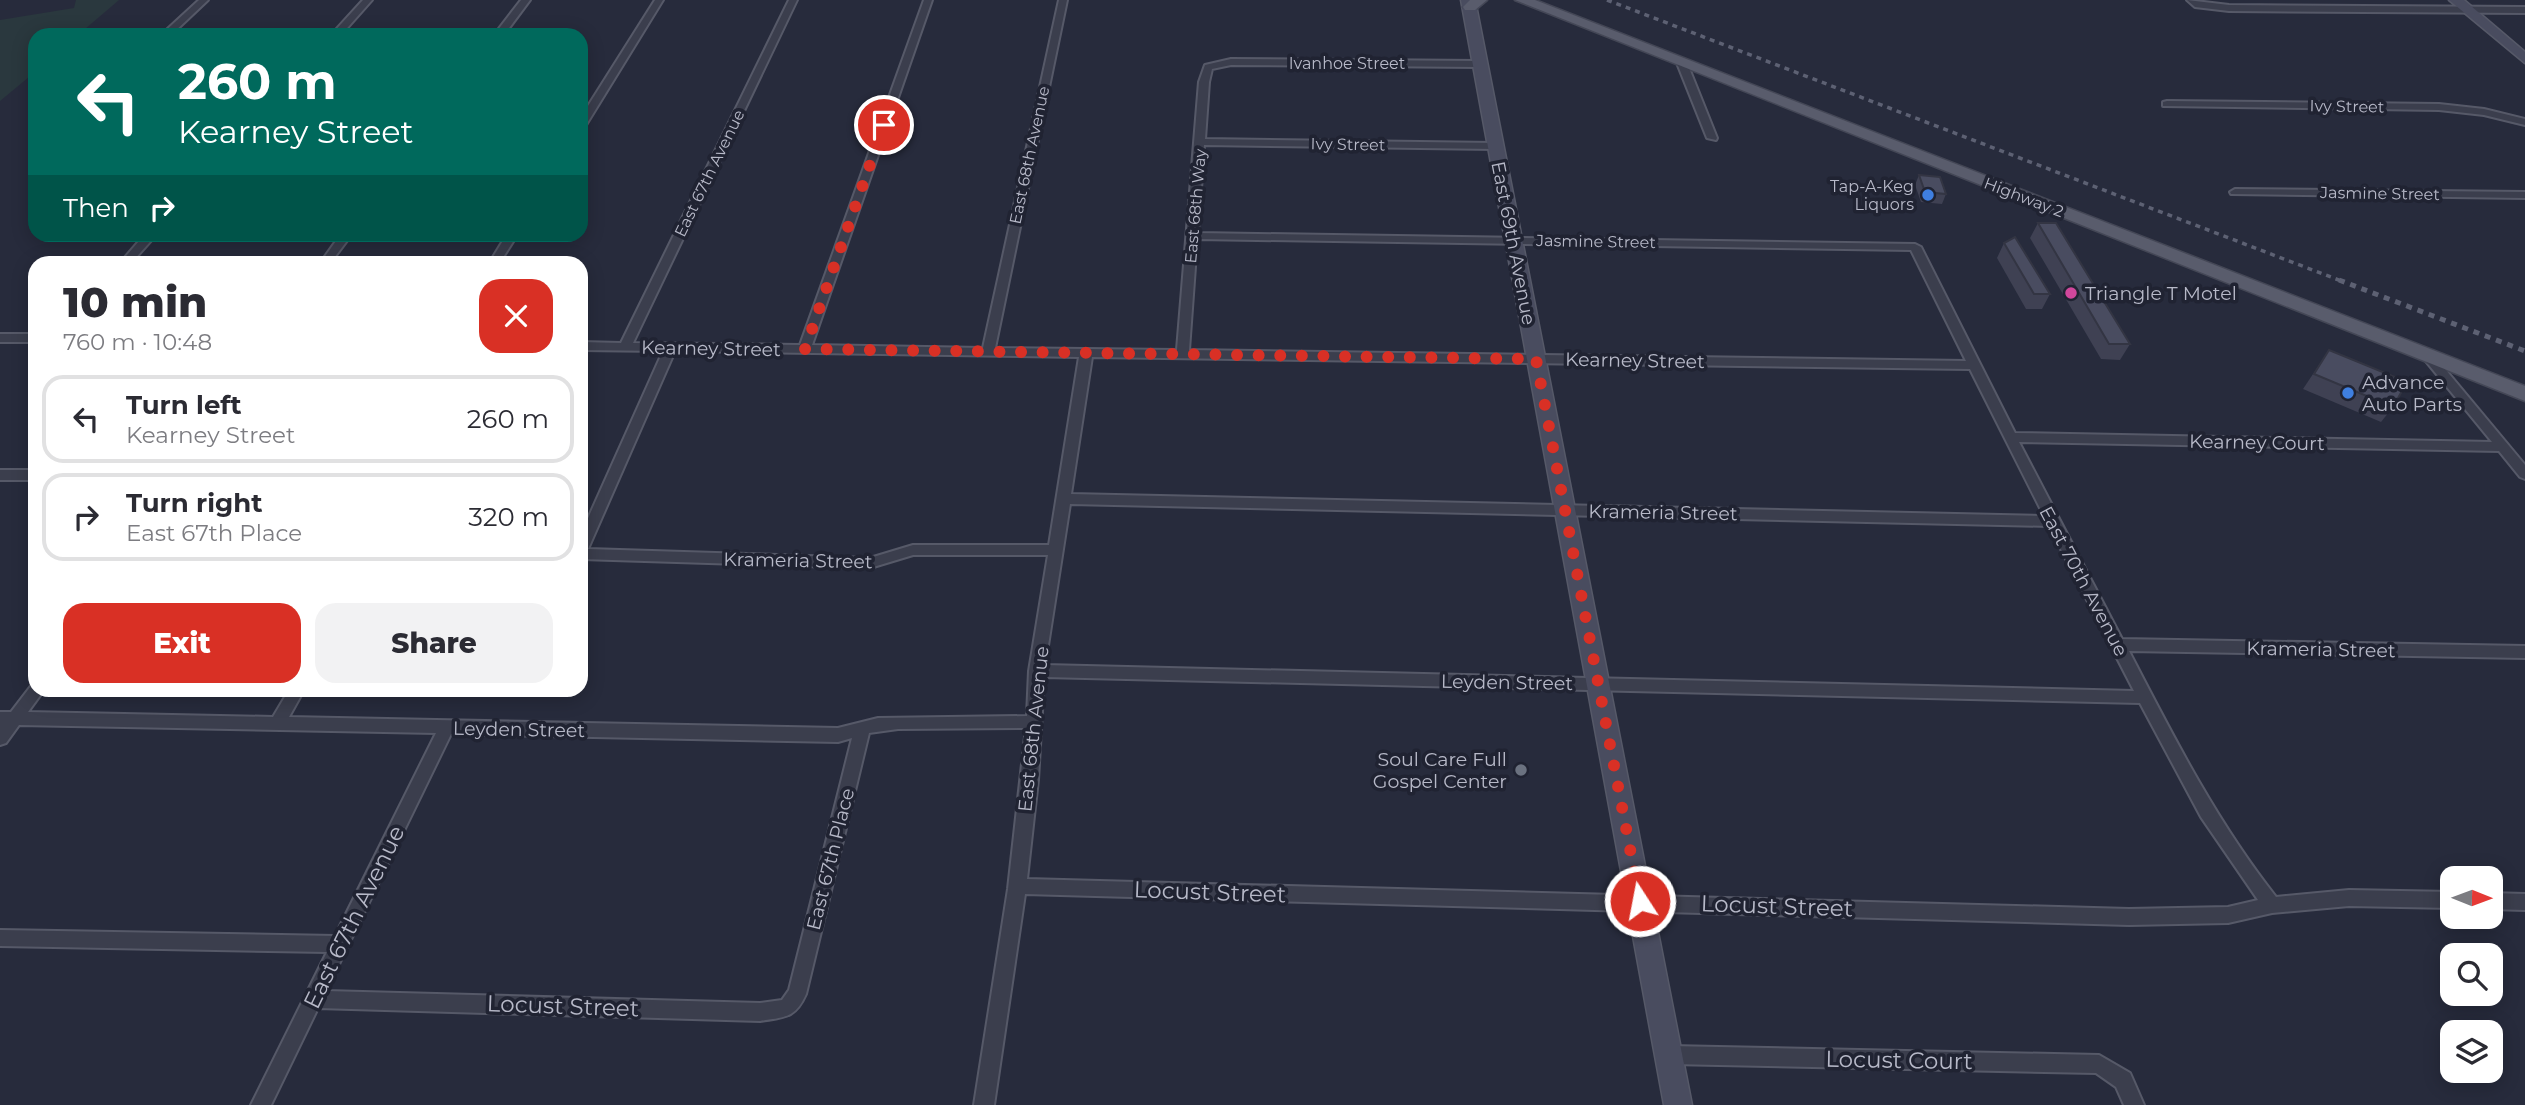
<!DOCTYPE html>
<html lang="en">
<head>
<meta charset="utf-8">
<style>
	:root { --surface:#fff; --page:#f2f2f3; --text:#2b2b33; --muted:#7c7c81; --line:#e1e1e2; --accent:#d93025 }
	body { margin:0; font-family:Montserrat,sans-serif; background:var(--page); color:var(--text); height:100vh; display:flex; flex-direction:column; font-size:26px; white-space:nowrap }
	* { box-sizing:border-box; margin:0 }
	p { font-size:23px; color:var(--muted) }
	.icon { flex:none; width:38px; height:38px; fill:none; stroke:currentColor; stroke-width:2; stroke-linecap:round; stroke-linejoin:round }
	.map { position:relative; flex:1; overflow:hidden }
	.side { position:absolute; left:28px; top:256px; width:560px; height:441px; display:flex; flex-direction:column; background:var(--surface); border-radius:21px; box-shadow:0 4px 18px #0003 }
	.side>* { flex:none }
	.top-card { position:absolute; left:28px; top:28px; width:560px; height:214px; border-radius:21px; box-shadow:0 4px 18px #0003; background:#00695c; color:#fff; overflow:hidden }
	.needle { width:46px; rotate:91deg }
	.tools { position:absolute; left:2440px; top:866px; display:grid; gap:14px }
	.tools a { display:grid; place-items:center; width:63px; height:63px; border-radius:14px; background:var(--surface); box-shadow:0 4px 18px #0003; font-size:35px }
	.pin { position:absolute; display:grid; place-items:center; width:60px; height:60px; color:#fff; margin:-30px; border:4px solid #fff; border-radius:50%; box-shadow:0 2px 7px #0007 }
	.me { position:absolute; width:77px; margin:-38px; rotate:349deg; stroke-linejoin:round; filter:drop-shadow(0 0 5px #0008) }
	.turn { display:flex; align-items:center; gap:24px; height:147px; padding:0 35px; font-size:32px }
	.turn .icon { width:91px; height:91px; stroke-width:2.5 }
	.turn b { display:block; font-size:49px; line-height:60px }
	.then { display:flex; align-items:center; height:66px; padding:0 35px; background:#0003; gap:14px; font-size:26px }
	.round { display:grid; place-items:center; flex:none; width:74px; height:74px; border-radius:21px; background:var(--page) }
	.overview { display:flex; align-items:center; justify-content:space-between; height:119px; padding:0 35px }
	h1 { font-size:42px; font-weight:800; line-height:52px }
	.button { display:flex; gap:14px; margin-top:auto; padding:14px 35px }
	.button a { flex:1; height:80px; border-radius:21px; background:var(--accent); color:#fff; font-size:28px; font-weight:800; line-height:80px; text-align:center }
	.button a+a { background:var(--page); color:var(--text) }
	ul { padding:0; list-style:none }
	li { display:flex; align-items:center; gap:21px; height:88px; margin:0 14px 10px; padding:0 21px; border:4px solid var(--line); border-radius:21px }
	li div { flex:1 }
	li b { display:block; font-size:26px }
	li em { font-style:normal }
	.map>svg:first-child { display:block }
	.green { fill:#2a383e }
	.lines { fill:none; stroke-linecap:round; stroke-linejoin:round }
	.street-casing { stroke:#565968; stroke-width:4 }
	.secondary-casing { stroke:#565968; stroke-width:3 }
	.primary-casing { stroke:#444756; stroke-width:3 }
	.street { fill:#3b3e4d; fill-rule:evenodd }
	.secondary { fill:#494c5f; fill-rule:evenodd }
	.primary { fill:#595c6c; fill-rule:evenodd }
	.rail-far1 { stroke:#5d6173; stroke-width:3.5; stroke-dasharray:5 5; stroke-linecap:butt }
	.rail { stroke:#5d6173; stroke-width:5; stroke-dasharray:6 6; stroke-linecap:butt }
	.wall { fill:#3f4153 }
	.building { fill:#494c60; stroke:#333543; stroke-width:2 }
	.route { stroke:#d93025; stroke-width:12; stroke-dasharray:0 21.6 }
	.shop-dot { fill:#3f7fe0; stroke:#202332; stroke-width:2.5 }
	.hotel-dot { fill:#d1479c; stroke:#202332; stroke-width:2.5 }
	.worship-dot { fill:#6b7280; stroke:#202332; stroke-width:2.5 }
	.labels { text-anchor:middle; stroke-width:7; stroke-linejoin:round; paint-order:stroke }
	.far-street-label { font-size:16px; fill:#b7b9c8; stroke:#202332 }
	.far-poi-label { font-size:16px; fill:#b7b9c8; stroke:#202332; text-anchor:end }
	.street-label { font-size:19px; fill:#b7b9c8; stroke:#202332 }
	.poi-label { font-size:19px; fill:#b7b9c8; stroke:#202332; text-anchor:start }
	.near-street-label { font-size:23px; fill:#b7b9c8; stroke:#202332 }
</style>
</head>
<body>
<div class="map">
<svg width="2525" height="1105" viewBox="0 0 2525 1105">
	<rect width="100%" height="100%" fill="#272b3c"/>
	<polygon class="green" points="76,0 119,0 78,35 35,35 35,72 0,101 0,20 74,8"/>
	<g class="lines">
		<g class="street-casing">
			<g id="street">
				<polygon points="199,0 208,0 171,35 161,35"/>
				<polygon points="363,0 372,0 341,35 331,35"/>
				<polygon points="521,0 530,0 504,35 494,35"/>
				<polygon points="655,0 663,0 586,125 581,128 581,117"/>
				<path d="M 789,0 L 797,0 L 633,343 L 800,345 L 924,0 L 932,0 L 812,345 L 983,348 L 1059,0 L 1067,0 L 995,348 L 1177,350 L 1199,82 L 1205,65 L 1231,59 L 1479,61 L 1484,64 L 1479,67 L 1231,65 L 1212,69 L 1209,82 L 1205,139 L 1495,143 L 1500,146 L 1495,149 L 1204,145 L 1198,233 L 1915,244 L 1921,247 L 2015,433 L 2492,442 L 2420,354 L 2422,351 L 2430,351 L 2525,465 L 2525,479 L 2520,477 L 2499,451 L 2019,442 L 2122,639 L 2525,646 L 2525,658 L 2129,651 C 2173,736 2216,821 2276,897 L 2349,890 L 2452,892 L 2452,908 L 2349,906 L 2272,913 L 2228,923 L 2129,925 L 1025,894 L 994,1105 L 974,1105 L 1008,889 L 1026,728 L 898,729 L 869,733 L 806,994 C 795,1019 784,1017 760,1021 L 318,1008 L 271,1105 L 251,1105 L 327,952 L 0,946 L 0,930 L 335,936 L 436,733 L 19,725 L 6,743 L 0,745 L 0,712 L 11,712 L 31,686 L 35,684 L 35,690 L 44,690 L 28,712 L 273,717 L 289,690 L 304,690 L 289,717 L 838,728 L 878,718 L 1027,716 L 1029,671 L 1048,555 L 913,555 L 870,568 L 581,559 L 581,534 L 663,351 L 581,350 L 581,342 L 621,343 ZM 1197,239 L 1911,250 L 1966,361 L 1189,350 ZM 675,351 L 1079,357 L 1049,545 L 913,545 L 870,558 L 588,549 ZM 1092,357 L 1970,369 L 2044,516 L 1071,494 ZM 1070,504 L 2049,526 L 2134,691 L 1045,665 ZM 1044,677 L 2140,703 L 2201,817 L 2258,900 L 2228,907 L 2129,909 L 1027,879 L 1038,780 ZM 451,734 L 838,742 L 852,738 L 789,990 L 782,1000 L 760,1003 L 326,991 Z"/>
				<polygon points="2187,0 2229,5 2525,7 2525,13 2229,11 2195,7"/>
				<polygon points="1682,60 1687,63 1717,138 1716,140 1707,138 1677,63"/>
				<polygon points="2167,101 2439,104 2484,109 2525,119 2525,125 2484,115 2439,110 2163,106 2163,102"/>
				<polygon points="2235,189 2525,192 2525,198 2231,194 2230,192"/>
				<polygon points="145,234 157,234 132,262 121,262"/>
				<polygon points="341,234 352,234 331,262 321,262"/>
				<polygon points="507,234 518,234 500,262 490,262"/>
				<rect x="0" y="334" width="35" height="8"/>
				<rect x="0" y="470" width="35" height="10"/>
				<polygon points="2490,893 2525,894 2525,910 2490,909"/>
				<polygon points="1670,1046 2099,1055 2130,1073 2144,1105 2124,1105 2116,1087 2096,1073 1670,1064 1663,1061 1661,1055 1663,1049"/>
			</g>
		</g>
		<g class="secondary-casing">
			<g id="secondary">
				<polygon points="1461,0 1475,0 1692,1105 1664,1105"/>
				<polygon points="2449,0 2464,0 2525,52 2525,63"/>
			</g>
		</g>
		<g class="primary-casing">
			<g id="primary">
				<polygon points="1470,0 1487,0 1475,10 1465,10 1463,7"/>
				<polygon points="1515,0 1535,0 2525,386 2525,401"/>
			</g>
		</g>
		<use href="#street" class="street"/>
		<use href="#secondary" class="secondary"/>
		<use href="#primary" class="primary"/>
		<polyline class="rail-far1" points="1607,0 2344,282"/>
		<polyline class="rail" points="2339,280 2525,351"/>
	</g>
	<g class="wall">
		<polygon points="1919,175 1946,194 1942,204 1921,202 1915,185"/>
		<polygon points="2038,223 2130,344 2120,360 2101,359 2030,238"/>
		<polygon points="2004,243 2050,294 2042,309 2026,309 1997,258"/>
		<polygon points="2329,350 2393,407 2381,422 2303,389"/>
	</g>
	<g class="building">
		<polygon points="1919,175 1940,177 1946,194 1925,192"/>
		<polygon points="2038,223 2056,223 2130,344 2109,344"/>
		<polygon points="2015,237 2050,294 2034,294 2004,243"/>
		<polygon points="2329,350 2407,382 2393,407 2314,374"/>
	</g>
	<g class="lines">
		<polyline class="route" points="884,125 805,349 1536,359 1640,901"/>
	</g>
	<g class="shop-dot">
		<circle cx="1928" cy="195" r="7"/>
		<circle cx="2348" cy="393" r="7"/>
	</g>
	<circle class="hotel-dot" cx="2071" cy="293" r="7"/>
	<circle class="worship-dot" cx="1521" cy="770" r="7"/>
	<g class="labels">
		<g class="far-street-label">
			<text x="1347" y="69">Ivanhoe Street</text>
			<text transform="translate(2347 106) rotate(1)" y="6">Ivy Street</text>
			<text transform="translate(1348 144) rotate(1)" y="6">Ivy Street</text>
			<text transform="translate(1029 155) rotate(-78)" y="6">East 68th Avenue</text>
			<text transform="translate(709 173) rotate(-64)" y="6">East 67th Avenue</text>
			<text transform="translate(2380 193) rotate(1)" y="6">Jasmine Street</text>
			<text transform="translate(2024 197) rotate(21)" y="6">Highway 2</text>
			<text transform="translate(1195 206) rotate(-85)" y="6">East 68th Way</text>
			<text transform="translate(1596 241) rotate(1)" y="6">Jasmine Street</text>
		</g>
		<g class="far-poi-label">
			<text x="1914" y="192">Tap-A-Keg<tspan x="1914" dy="18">Liquors</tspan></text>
		</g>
		<g class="street-label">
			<text transform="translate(1514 243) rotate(79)" y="7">East 69th Avenue</text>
			<text transform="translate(711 348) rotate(1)" y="7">Kearney Street</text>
			<text transform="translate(1635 360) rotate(1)" y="7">Kearney Street</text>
			<text transform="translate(2257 442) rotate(1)" y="7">Kearney Court</text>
			<text transform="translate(1663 512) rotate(1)" y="7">Krameria Street</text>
			<text transform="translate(798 560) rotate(1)" y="7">Krameria Street</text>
			<text transform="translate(2084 581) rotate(62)" y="7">East 70th Avenue</text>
			<text transform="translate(2321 649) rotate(1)" y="7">Krameria Street</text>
			<text transform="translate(1507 682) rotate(1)" y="7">Leyden Street</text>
			<text transform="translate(519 729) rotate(1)" y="7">Leyden Street</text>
			<text transform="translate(1033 729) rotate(-84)" y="7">East 68th Avenue</text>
			<text transform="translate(830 859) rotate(-76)" y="7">East 67th Place</text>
		</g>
		<g class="poi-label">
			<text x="2085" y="300">Triangle T Motel</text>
			<text x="2362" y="389">Advance<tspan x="2362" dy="22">Auto Parts</tspan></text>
			<text x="1507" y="766" text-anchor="end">Soul Care Full<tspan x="1507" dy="22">Gospel Center</tspan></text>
		</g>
		<g class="near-street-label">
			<text transform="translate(1210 892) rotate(2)" y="8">Locust Street</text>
			<text transform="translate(1777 906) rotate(2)" y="8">Locust Street</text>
			<text transform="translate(354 917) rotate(-64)" y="8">East 67th Avenue</text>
			<text transform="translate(563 1006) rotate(2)" y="8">Locust Street</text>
			<text transform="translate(1899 1060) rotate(1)" y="8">Locust Court</text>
		</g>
	</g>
</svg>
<div class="tools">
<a><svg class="needle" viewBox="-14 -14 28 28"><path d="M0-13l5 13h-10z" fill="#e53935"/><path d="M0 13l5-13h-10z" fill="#7c7c81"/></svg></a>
<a><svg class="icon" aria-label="search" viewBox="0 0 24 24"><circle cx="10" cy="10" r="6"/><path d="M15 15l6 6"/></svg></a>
<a><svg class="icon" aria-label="layers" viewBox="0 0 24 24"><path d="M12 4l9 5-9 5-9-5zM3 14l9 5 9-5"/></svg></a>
</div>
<div class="pin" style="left:884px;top:125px;background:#d93025"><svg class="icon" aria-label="arrive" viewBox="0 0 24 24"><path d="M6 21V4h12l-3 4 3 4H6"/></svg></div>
<svg class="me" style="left:1640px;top:901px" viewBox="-20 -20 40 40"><circle r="17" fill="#d93025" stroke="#fff" stroke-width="3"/><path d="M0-11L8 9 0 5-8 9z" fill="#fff"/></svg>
<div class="top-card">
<div class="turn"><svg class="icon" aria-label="left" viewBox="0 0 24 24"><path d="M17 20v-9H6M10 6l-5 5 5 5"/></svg><div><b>260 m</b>Kearney Street</div></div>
<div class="then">Then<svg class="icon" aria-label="right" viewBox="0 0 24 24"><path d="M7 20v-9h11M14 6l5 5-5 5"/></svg></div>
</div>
<section class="side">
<div class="overview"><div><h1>10 min</h1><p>760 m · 10:48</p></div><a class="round" style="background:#d93025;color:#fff"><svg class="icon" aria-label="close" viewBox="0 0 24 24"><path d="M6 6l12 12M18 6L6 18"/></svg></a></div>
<ul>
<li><svg class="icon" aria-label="left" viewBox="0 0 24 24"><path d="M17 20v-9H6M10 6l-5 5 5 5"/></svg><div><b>Turn left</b><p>Kearney Street</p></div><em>260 m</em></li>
<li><svg class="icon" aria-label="right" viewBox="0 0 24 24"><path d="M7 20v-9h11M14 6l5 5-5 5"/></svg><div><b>Turn right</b><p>East 67th Place</p></div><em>320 m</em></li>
</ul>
<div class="button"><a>Exit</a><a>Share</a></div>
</section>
</div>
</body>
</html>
